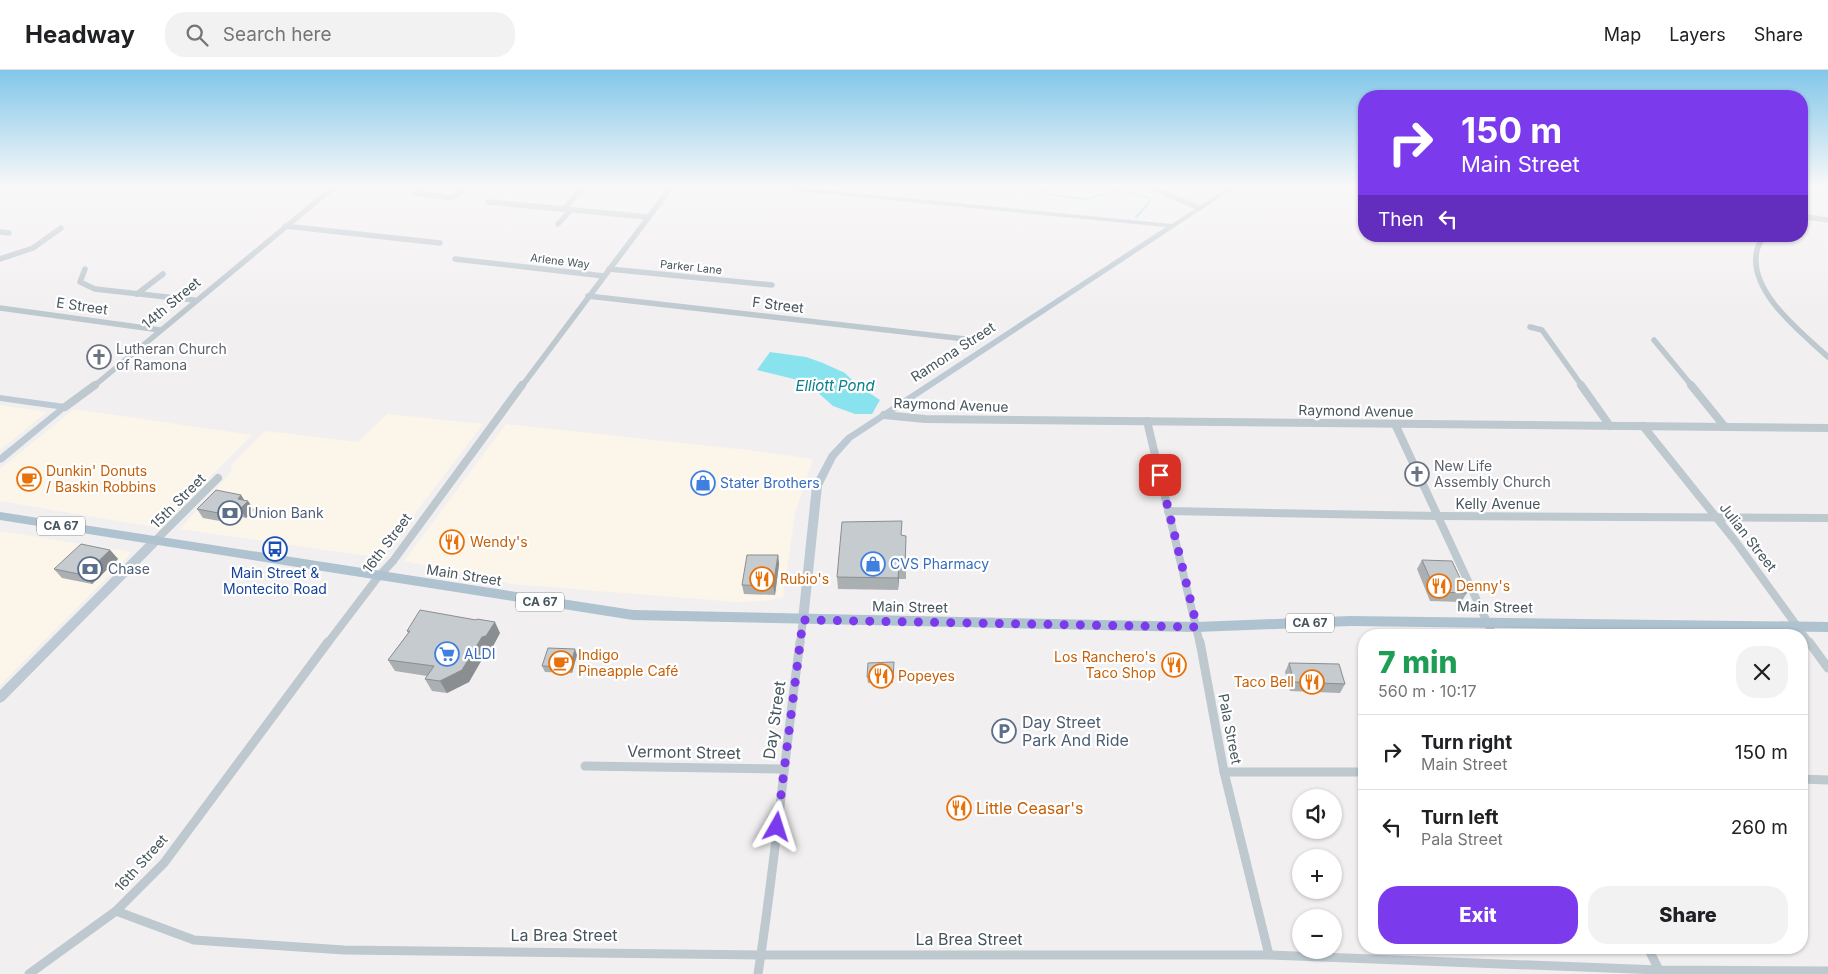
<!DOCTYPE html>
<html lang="en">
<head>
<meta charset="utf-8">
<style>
	:root { --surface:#fff; --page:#f2f2f2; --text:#202124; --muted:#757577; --line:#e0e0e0; --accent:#7c3aed }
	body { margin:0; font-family:Inter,sans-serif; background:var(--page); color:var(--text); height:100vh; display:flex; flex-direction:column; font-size:19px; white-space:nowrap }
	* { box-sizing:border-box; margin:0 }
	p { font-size:16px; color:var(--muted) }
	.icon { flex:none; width:28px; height:28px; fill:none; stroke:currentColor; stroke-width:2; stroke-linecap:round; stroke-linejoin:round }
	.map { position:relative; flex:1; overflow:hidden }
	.panel { position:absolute; left:1358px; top:559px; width:450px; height:325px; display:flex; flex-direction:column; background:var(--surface); border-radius:20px; box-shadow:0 1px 4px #0004 }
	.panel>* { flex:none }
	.banner { position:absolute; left:1358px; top:20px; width:450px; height:152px; border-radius:20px; box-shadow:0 1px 4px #0004; background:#7c3aed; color:#fff; overflow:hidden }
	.fabs { position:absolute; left:1292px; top:719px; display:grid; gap:10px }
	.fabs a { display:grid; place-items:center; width:50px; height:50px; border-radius:50%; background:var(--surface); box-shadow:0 1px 4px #0004; font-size:25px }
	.pin { position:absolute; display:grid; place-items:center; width:42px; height:42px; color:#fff; margin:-21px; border-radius:10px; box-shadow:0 2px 8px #0006 }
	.me { position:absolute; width:55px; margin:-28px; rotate:6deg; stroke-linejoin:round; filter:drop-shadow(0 0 4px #0008) }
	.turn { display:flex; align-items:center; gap:18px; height:105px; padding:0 20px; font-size:22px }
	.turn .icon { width:65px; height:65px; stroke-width:2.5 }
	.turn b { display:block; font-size:35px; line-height:42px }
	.then { display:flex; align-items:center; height:48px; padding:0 20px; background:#0003; gap:10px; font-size:19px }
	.round { display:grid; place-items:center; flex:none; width:52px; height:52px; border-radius:20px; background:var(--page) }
	.head { display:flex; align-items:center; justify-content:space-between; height:85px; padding:0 20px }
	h1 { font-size:30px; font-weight:800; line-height:38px; color:#1e9e55 }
	.button { display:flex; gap:10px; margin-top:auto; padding:10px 20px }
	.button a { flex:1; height:58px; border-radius:20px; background:var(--accent); color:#fff; font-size:20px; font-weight:800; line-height:58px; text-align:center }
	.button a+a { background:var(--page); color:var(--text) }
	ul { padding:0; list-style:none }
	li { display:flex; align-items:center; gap:15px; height:75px; padding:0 20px; border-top:1px solid var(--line) }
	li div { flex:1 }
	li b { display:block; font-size:19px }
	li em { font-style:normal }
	header { display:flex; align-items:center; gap:30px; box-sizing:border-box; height:70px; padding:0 25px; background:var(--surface); border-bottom:1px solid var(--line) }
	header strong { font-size:24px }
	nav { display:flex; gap:28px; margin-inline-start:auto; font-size:18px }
	.search { width:350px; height:45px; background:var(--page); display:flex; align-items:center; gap:12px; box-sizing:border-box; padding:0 18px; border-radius:20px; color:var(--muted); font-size:19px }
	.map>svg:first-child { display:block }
	.commercial { fill:#fcf5e9 }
	.water { fill:#89e3ee }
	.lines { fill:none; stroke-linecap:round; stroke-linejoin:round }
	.stream { stroke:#89e3ee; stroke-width:2 }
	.street-far2 { stroke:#bdc8cf; stroke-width:5.5 }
	.street-far1 { stroke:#bdc8cf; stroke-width:8 }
	.street { stroke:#bdc8cf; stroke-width:9 }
	.secondary { fill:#bdcad4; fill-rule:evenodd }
	.primary { fill:#aec2cf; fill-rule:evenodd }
	.wall { fill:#aaafb2 }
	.shaded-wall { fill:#8b8e91 }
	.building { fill:#c6cbcf; stroke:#8b8e91 }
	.route { stroke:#7c3aed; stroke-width:9; stroke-dasharray:0 16.2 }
	.labels { text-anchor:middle; stroke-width:4.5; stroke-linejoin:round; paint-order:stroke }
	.far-street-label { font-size:11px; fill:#47555d; stroke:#fff }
	.shield { fill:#fff; stroke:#7e888e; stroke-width:1 }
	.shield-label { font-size:12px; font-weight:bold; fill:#47555d }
	.street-label { font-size:14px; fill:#47555d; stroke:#fff }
	.worship-label { font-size:14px; fill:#5b616d; stroke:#fff; text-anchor:start }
	.food-label { font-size:14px; fill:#c56008; stroke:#fff; text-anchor:start }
	.shop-label { font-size:14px; fill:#366cbe; stroke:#fff; text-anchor:start }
	.service-label { font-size:14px; fill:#4e5e75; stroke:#fff; text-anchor:start }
	.transit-label { font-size:14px; fill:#164399; stroke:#fff }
	.water-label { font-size:15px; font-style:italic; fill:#0b7f8f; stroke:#fff }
	.near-street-label { font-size:16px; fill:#47555d; stroke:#fff }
	.near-service-label { font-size:16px; fill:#4e5e75; stroke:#fff; text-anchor:start }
	.near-food-label { font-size:16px; fill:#c56008; stroke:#fff; text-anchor:start }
</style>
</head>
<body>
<header>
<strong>Headway</strong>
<div class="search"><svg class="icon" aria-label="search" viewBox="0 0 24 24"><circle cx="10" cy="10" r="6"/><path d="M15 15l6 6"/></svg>Search here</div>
<nav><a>Map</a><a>Layers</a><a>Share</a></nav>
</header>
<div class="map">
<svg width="1828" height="904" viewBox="0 0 1828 904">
	<rect width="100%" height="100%" fill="#f2eff0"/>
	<g class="commercial">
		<polygon points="0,335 47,342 0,380"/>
		<polygon points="74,339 252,365 159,458 0,431 0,399"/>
		<polygon points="387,344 483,354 381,488 180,459 231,402 232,394 265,361 358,372"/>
		<polygon points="506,354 747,380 813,389 795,443 783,527 771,530 737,532 512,514 404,491"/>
		<polygon points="0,461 132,482 0,615"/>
	</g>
	<polygon class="water" points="770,282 806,287 823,293 845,303 856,314 880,330 872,344 855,344 833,336 806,312 757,300"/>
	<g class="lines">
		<polyline class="stream" points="1027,116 1054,125 1073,128 1087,129 1116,120 1150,128 1149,133 1136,147"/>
		<g class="street-far2">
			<polyline points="421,116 414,123 452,128 467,116"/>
			<polyline points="606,116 614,117"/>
			<polyline points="1146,116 1200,138"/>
			<polyline points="488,132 648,147"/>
			<polyline points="564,139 584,116"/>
			<polyline points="1801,146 1828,150"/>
			<polyline points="558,154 571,140"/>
			<polyline points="285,156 440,173"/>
			<polyline points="0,162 9,163"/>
			<path d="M 1764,166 C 1762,171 1758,175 1757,180 C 1747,221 1802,263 1828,287"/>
			<polyline points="0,189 33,178 61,158"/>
			<polyline points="455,189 604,206"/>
			<polyline points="85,199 80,212 95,219 194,230"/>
			<polyline points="609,199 772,215"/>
			<polyline points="137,224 163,204"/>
			<polyline points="588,226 965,269"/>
			<polyline points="0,238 160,260"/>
			<polyline points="1530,257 1542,260 1582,316"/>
			<polyline points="1654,270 1692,316"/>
			<polyline points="94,316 335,116"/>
			<polyline points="522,316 672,116"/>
		</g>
		<g class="street-far1">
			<polyline points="1581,315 1610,356"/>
			<polyline points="1691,315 1725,357"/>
			<polyline points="65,337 95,315"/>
			<polyline points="884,345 925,349 1828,358"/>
			<polyline points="1147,351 1200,574"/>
			<polyline points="1395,354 1493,565"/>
			<polyline points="1643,356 1736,472 1810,574"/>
			<polyline points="1168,441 1438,446 1828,448"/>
			<polyline points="155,471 218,408"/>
			<polyline points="327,574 378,507 393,491 522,315"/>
			<polyline points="800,574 803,550"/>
		</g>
		<g class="street">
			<polyline points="1200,572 1224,702 1269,885"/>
			<polyline points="1809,572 1828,598"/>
			<polyline points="585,696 783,699"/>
			<polyline points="1224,702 1364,702"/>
			<polyline points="1801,709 1828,710"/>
			<polyline points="116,841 194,870 344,880 761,885 1269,885 1659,900 1828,901"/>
			<polyline points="1648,878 1660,902"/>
			<polyline points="29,904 116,841 164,793 328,572"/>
			<path d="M 758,904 C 775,794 785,683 800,572"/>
		</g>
		<g class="secondary">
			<polygon points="0,116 5,116 0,119"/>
			<polygon points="762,116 783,116 1172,154 1230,116 1237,116 852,370 836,388 822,416 808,550 807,553 803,554 799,553 798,550 812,416 829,384 846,366 1166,157 765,118"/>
			<polygon points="0,325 65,334 69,337 3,392 0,393 0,385 57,339 0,331"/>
			<polygon points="155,467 159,468 160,471 159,474 4,631 0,633 0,620 151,468"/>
		</g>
		<polygon class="primary" points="0,442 633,540 1197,552 1350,546 1828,552 1828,562 1350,556 1197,562 633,550 0,450"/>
	</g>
	<g class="wall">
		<polygon points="241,425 244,430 248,431 254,440 246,448 238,446 231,453 203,448 197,439"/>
		<polygon points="902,465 906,478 906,509 899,509 898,520 838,519 837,507"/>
		<polygon points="110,480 118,489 92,514 62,508 54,499"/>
		<polygon points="778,485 779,494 775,525 744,524 742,515"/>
		<polygon points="1422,490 1467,523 1461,532 1430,531 1417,499"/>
		<polygon points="407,561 500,563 492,578 488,579 469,612 447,623 432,621 425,609 427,606 395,601 388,590 408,563"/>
		<polygon points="577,585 572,603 545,602 542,596"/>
		<polygon points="1289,593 1345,614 1340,623 1290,621 1285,602"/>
		<polygon points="894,598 893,613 868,613 867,607"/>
	</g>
	<g class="shaded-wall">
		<polygon points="241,425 246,433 248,431 254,440 246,448 240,439 238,429"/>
		<polygon points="232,437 238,446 231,453 224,444"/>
		<polygon points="110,480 118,489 92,514 84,505"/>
		<polygon points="778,485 779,494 775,525 773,516"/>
		<polygon points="899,497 899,509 898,520 898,508"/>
		<polygon points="495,552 500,563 492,578 488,579 469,612 447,623 440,611"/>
		<polygon points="575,579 577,585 572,603 570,597"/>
	</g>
	<g class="building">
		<polygon points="216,420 241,425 238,429 248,431 240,439 232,437 224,444 197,439"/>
		<polygon points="902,451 901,465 906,466 905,497 899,497 898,508 837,507 842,452"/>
		<polygon points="81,474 110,480 84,505 54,499"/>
		<polygon points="747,485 778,485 773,516 742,515"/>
		<polygon points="1422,490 1452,491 1467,523 1436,522"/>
		<polygon points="420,540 476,550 477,549 495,552 486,566 482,567 462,600 440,611 425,609 434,596 388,590 410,561 407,561"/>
		<polygon points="548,578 575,579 570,597 542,596"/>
		<polygon points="894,592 893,608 867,607 868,593"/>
		<polygon points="1289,593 1339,594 1345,614 1294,612"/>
	</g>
	<linearGradient id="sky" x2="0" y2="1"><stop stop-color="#82c7ea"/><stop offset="0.48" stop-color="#f9f8f8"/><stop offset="1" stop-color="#f9f8f8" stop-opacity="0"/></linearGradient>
	<rect width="1828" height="242" fill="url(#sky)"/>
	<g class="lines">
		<polyline class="route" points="777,757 803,550 1197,557 1160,405"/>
	</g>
	<defs>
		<g id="church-ring" transform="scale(1.25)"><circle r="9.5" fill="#fff" stroke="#6b7280" stroke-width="1.5"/><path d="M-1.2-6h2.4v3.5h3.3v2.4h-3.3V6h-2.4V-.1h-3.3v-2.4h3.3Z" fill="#6b7280"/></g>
		<g id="cafe-ring" transform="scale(1.25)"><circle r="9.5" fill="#fff" stroke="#e8710a" stroke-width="1.5"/><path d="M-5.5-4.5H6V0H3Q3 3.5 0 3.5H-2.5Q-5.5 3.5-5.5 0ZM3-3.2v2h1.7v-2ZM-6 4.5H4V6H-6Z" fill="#e8710a"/></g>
		<g id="shop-ring" transform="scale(1.25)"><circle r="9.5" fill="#fff" stroke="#3f7fe0" stroke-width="1.5"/><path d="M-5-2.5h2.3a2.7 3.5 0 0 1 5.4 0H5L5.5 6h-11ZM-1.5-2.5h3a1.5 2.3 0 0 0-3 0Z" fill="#3f7fe0"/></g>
		<g id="bank-ring" transform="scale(1.25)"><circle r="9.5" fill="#fff" stroke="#5c6f8a" stroke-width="1.5"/><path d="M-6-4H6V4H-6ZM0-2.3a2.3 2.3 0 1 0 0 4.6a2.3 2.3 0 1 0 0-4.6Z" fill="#5c6f8a"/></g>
		<g id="restaurant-ring" transform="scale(1.25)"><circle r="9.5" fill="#fff" stroke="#e8710a" stroke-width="1.5"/><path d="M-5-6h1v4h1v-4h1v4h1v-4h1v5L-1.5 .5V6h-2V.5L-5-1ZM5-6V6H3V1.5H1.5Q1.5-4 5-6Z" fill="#e8710a"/></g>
		<g id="bus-ring" transform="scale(1.25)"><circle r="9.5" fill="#fff" stroke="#1a4fb4" stroke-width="1.5"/><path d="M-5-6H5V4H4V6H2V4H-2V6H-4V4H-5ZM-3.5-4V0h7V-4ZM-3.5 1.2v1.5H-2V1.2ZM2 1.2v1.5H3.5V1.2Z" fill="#1a4fb4"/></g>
		<g id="supermarket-ring" transform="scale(1.25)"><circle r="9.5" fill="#fff" stroke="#3f7fe0" stroke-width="1.5"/><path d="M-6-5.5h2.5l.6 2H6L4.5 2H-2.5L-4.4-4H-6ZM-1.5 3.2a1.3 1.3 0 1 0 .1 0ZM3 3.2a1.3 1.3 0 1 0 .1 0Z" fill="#3f7fe0"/></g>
		<g id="parking-ring" transform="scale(1.25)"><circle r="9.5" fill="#fff" stroke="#5c6f8a" stroke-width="1.5"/><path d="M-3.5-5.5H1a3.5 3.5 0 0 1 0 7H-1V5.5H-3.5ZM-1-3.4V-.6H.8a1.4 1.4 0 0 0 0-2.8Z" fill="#5c6f8a"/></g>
	</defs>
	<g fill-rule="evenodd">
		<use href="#church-ring" x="99" y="287"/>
		<use href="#church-ring" x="1417" y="404"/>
		<use href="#cafe-ring" x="29" y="409"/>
		<use href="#shop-ring" x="703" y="413"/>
		<use href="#bank-ring" x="230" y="443"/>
		<use href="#restaurant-ring" x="452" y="472"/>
		<use href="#bus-ring" x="275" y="479"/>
		<use href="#shop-ring" x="873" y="494"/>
		<use href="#bank-ring" x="90" y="499"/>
		<use href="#restaurant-ring" x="762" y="509"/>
		<use href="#restaurant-ring" x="1439" y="516"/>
		<use href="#supermarket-ring" x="447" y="584"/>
		<use href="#cafe-ring" x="561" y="593"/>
		<use href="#restaurant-ring" x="1174" y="595"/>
		<use href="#restaurant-ring" x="881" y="606"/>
		<use href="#restaurant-ring" x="1312" y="612"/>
		<use href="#parking-ring" x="1004" y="661"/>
		<use href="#restaurant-ring" x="959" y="738"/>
	</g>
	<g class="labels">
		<g class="far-street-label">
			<text transform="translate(560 191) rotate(7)" y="4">Arlene Way</text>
			<text transform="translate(691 197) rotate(6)" y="4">Parker Lane</text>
		</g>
		<g class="shield">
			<rect x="37" y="446.5" width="48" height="19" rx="4"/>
			<rect x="516" y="522.5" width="48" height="19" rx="4"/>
			<rect x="1286" y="543.5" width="48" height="19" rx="4"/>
		</g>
		<g class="shield-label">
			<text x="61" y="460">CA 67</text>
			<text x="540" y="536">CA 67</text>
			<text x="1310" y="557">CA 67</text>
		</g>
		<g class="street-label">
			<text transform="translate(171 233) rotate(-40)" y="5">14th Street</text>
			<text transform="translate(778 235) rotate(7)" y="5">F Street</text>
			<text transform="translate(82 236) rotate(8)" y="5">E Street</text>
			<text transform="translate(953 282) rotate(-33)" y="5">Ramona Street</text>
			<text transform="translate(951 335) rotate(2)" y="5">Raymond Avenue</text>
			<text transform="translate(1356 341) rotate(1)" y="5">Raymond Avenue</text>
			<text transform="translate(178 431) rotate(-45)" y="5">15th Street</text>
			<text x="1498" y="439">Kelly Avenue</text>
			<text transform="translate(1748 467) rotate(52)" y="5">Julian Street</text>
			<text transform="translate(387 473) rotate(-53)" y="5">16th Street</text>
			<text transform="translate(464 505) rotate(9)" y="5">Main Street</text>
			<text transform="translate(910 537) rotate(1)" y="5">Main Street</text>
			<text transform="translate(1495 537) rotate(1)" y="5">Main Street</text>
			<text transform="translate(1230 659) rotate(79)" y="5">Pala Street</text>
			<text transform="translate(141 793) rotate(-48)" y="5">16th Street</text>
		</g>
		<g class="worship-label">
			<text x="116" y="284">Lutheran Church<tspan x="116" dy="16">of Ramona</tspan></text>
			<text x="1434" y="401">New Life<tspan x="1434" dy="16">Assembly Church</tspan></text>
		</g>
		<g class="food-label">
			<text x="46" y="406">Dunkin' Donuts<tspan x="46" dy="16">/ Baskin Robbins</tspan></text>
			<text x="470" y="477">Wendy's</text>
			<text x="780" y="514">Rubio's</text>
			<text x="1456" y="521">Denny's</text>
			<text x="578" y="590">Indigo<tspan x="578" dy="16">Pineapple Café</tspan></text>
			<text x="1156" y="592" text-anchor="end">Los Ranchero's<tspan x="1156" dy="16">Taco Shop</tspan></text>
			<text x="898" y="611">Popeyes</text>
			<text x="1294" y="617" text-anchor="end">Taco Bell</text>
		</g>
		<g class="shop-label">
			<text x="720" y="418">Stater Brothers</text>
			<text x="890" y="499">CVS Pharmacy</text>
			<text x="464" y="589">ALDI</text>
		</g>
		<g class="service-label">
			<text x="248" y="448">Union Bank</text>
			<text x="108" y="504">Chase</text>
		</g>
		<g class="transit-label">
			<text x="275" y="508">Main Street &amp;<tspan x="275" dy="16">Montecito Road</tspan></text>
		</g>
		<g class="water-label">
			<text x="835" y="321">Elliott Pond</text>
		</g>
		<g class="near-street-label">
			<text transform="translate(774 650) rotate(-82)" y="6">Day Street</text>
			<text transform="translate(684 682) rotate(1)" y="6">Vermont Street</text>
			<text x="564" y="871">La Brea Street</text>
			<text x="969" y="875">La Brea Street</text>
		</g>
		<g class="near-service-label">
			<text x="1022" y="658">Day Street<tspan x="1022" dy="18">Park And Ride</tspan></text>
		</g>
		<g class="near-food-label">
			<text x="976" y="744">Little Ceasar's</text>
		</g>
	</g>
</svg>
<div class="fabs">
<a><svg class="icon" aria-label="sound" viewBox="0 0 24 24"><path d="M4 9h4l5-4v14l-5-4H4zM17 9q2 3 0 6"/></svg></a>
<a>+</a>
<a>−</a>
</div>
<div class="pin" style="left:1160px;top:405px;background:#d93025"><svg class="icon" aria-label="arrive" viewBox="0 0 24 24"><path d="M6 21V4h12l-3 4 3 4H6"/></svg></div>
<svg class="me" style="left:777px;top:757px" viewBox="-20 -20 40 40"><path d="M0-17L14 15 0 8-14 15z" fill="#7c3aed" stroke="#fff" stroke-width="4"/></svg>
<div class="banner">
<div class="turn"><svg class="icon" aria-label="right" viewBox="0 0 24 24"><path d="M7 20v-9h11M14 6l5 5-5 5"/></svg><div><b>150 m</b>Main Street</div></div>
<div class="then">Then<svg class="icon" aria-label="left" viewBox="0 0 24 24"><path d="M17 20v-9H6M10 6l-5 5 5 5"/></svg></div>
</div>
<section class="panel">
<div class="head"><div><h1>7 min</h1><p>560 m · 10:17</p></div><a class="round"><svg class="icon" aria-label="close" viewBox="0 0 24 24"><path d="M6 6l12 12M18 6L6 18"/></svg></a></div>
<ul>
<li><svg class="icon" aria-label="right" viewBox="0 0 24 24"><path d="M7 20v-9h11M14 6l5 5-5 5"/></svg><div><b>Turn right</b><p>Main Street</p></div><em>150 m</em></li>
<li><svg class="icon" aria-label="left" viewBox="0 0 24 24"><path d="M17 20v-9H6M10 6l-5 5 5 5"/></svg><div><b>Turn left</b><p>Pala Street</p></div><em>260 m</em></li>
</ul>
<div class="button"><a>Exit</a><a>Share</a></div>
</section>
</div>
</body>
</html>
